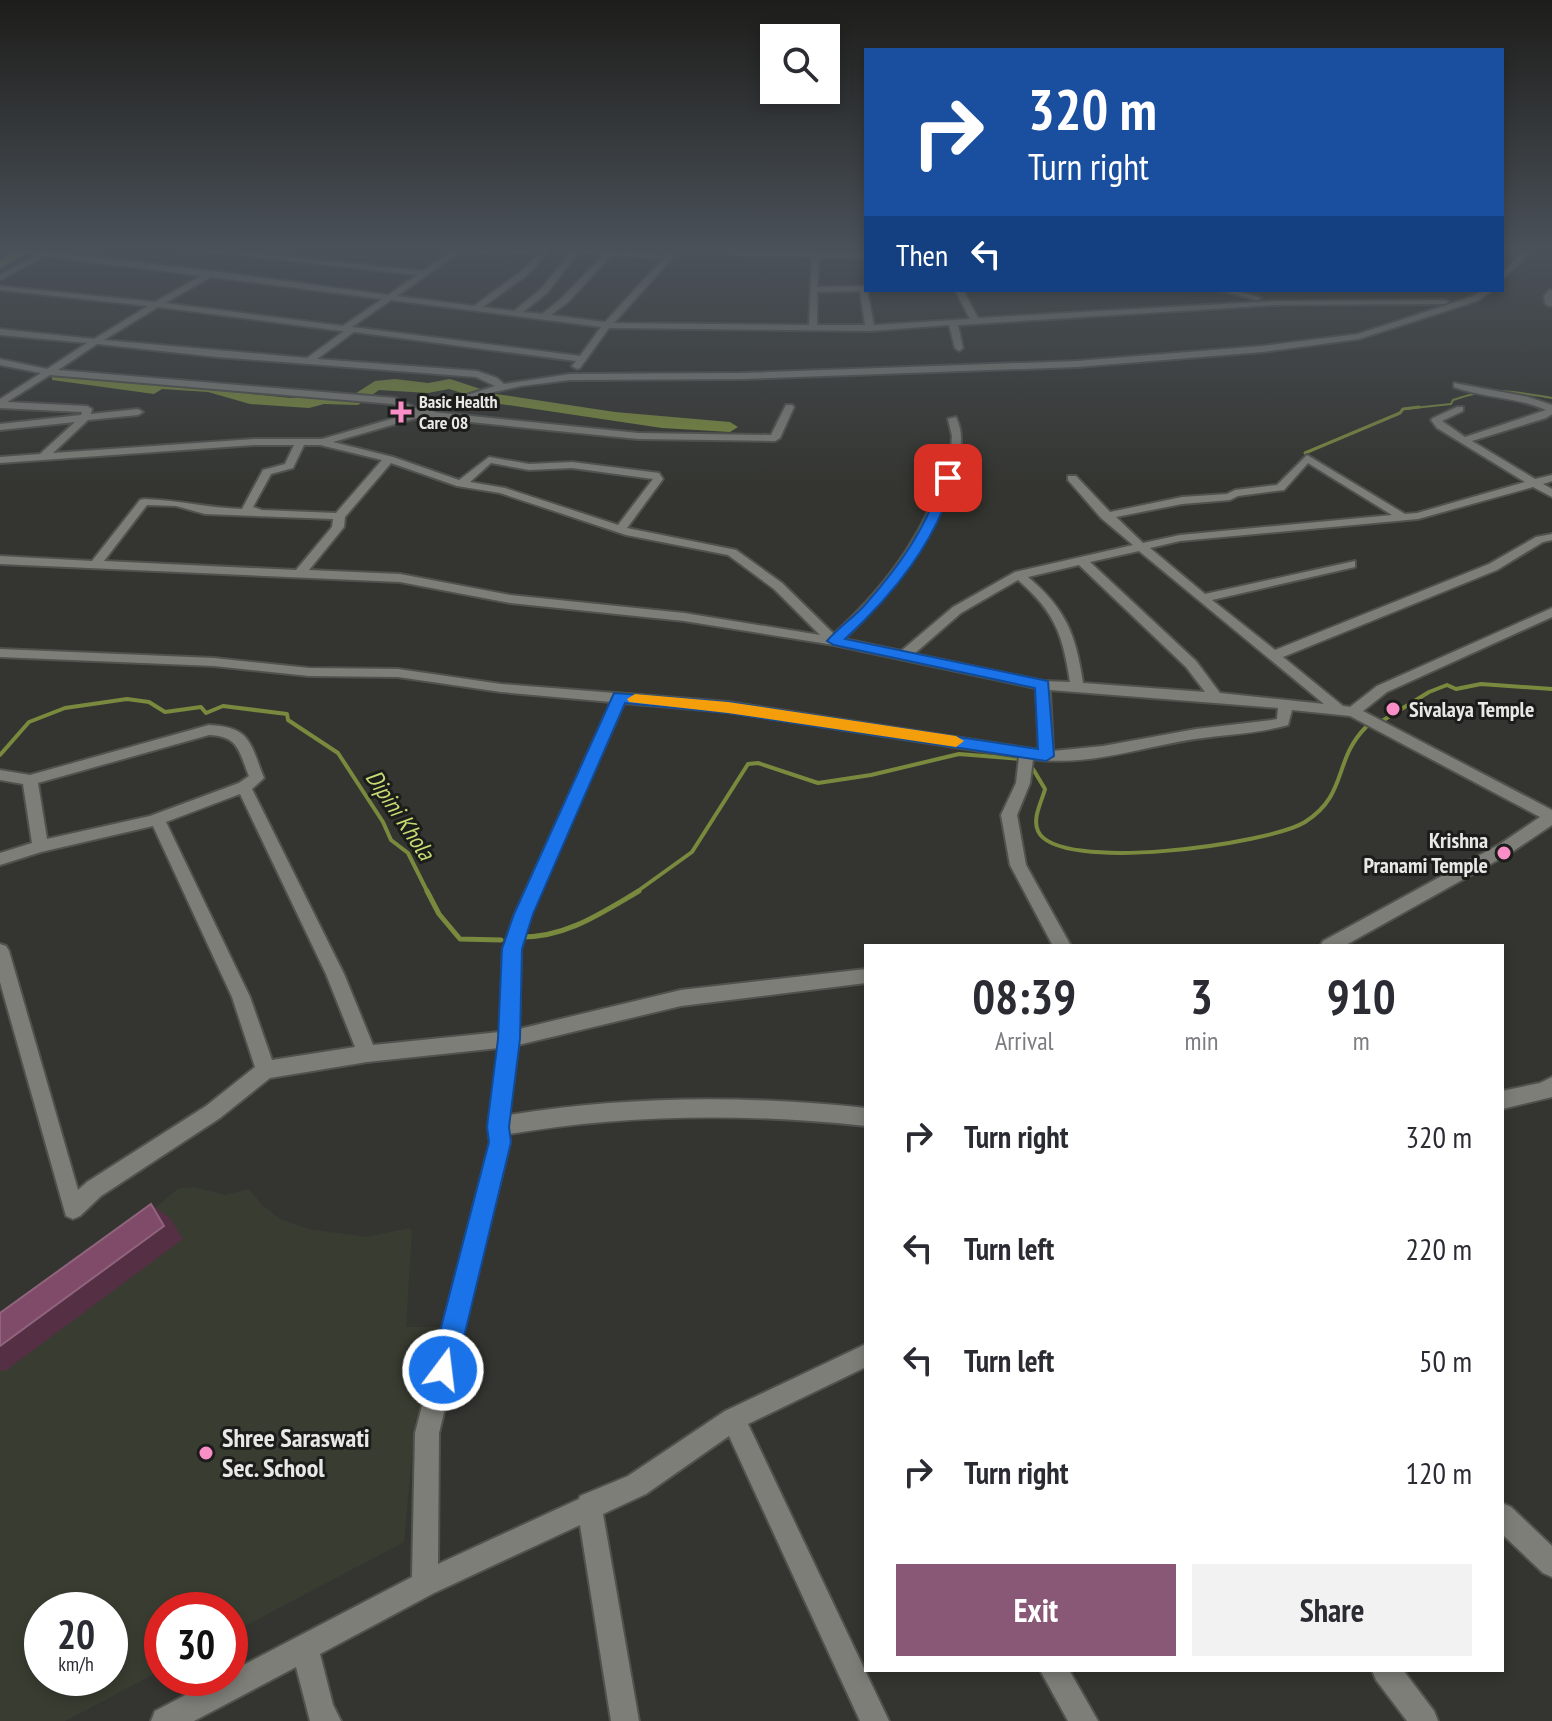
<!DOCTYPE html>
<html lang="en">
<head>
<meta charset="utf-8">
<style>
	:root { --surface:#fff; --page:#f2f2f3; --text:#2b2b33; --muted:#7c7c81; --accent:#885876 }
	body { margin:0; font-family:"PT Sans Narrow",sans-serif; background:var(--page); color:var(--text); height:100vh; display:flex; flex-direction:column; font-size:30px; white-space:nowrap }
	* { box-sizing:border-box; margin:0 }
	p { font-size:26px; color:var(--muted) }
	.icon { flex:none; width:44px; height:44px; fill:none; stroke:currentColor; stroke-width:2; stroke-linecap:round; stroke-linejoin:round }
	.map { position:relative; flex:1; overflow:hidden }
	.side { position:absolute; left:864px; top:944px; width:640px; height:728px; display:flex; flex-direction:column; background:var(--surface); border-radius:0px; box-shadow:0 4px 12px #0003 }
	.side>* { flex:none }
	.hud { position:absolute; left:864px; top:48px; width:640px; height:244px; border-radius:0px; box-shadow:0 4px 12px #0003; background:#1a4fa0; color:#fff; overflow:hidden }
	.controls { position:absolute; left:760px; top:24px; display:grid; gap:16px }
	.controls a { display:grid; place-items:center; width:80px; height:80px; border-radius:0px; background:var(--surface); box-shadow:0 4px 12px #0003; font-size:40px }
	.speed { position:absolute; left:24px; top:1592px; display:flex; gap:16px; font-size:40px; font-weight:700; text-align:center }
	.speed>* { display:grid; place-content:center; width:104px; height:104px; border-radius:50%; background:var(--surface); box-shadow:0 4px 12px #0003; line-height:1 }
	.speed small { font-size:20px; font-weight:400 }
	.speed .limit { border:12px solid #d22; background:#fff; color:#111 }
	.pin { position:absolute; display:grid; place-items:center; width:68px; height:68px; color:#fff; margin:-34px; border-radius:16px; box-shadow:0 4px 12px #0006 }
	.me { position:absolute; width:88px; margin:-44px; rotate:15deg; stroke-linejoin:round; filter:drop-shadow(0 0 6px #0008) }
	.turn { display:flex; align-items:center; gap:28px; height:168px; padding:0 32px; font-size:36px }
	.turn .icon { width:104px; height:104px; stroke-width:2.5 }
	.turn b { display:block; font-size:56px; line-height:68px }
	.then { display:flex; align-items:center; height:76px; padding:0 32px; background:#0003; gap:16px; font-size:30px }
	.eta { display:flex; justify-content:space-evenly; align-items:center; height:136px; text-align:center }
	.eta b { font-size:48px; font-weight:800; line-height:56px }
	.action { display:flex; gap:16px; margin-top:auto; padding:16px 32px }
	.action a { flex:1; height:92px; border-radius:0px; background:var(--accent); color:#fff; font-size:32px; font-weight:800; line-height:92px; text-align:center }
	.action a+a { background:var(--page); color:var(--text) }
	ul { padding:0; list-style:none }
	li { display:flex; align-items:center; gap:24px; height:112px; padding:0 32px }
	li div { flex:1 }
	li b { display:block; font-size:30px }
	li em { font-style:normal }
	.map>svg:first-child { display:block }
	.built { fill:#393d31; fill-rule:evenodd }
	.lines { fill:none; stroke-linecap:round; stroke-linejoin:round }
	.stream-far3 { stroke:#79893d; stroke-width:2 }
	.stream-far2 { stroke:#79893d; stroke-width:3 }
	.stream-far1 { stroke:#79893d; stroke-width:4 }
	.stream { stroke:#79893d; stroke-width:5 }
	.river { fill:#79893d; fill-rule:evenodd }
	.minor-casing { stroke:#50524e; stroke-width:4 }
	.tertiary-casing { stroke:#50524e; stroke-width:4 }
	.trunk-casing { stroke:#50524e; stroke-width:4 }
	.minor { fill:#7d7e78; fill-rule:evenodd }
	.tertiary { fill:#7d7e78; fill-rule:evenodd }
	.trunk { fill:#96a84a; fill-rule:evenodd }
	.shaded-wall { fill:#552f43 }
	.building { fill:#804b69; stroke:#90647c; stroke-width:2 }
	.route { fill:#1a73e8; stroke:#114b97; stroke-width:2 }
	.slow { fill:#f59e0b }
	.poi-dot { fill:#fa8fc8; stroke:#1c1c1a; stroke-width:3 }
	.labels { text-anchor:middle; stroke-width:6; stroke-linejoin:round; paint-order:stroke }
	.far-poi-label { font-size:18px; font-weight:bold; fill:#e8e9e6; stroke:#1c1c1a; text-anchor:start }
	.poi-label { font-size:22px; font-weight:bold; fill:#e8e9e6; stroke:#1c1c1a; text-anchor:start }
	.water-label { font-size:24px; font-style:italic; fill:#c5dc73; stroke:#1c1c1a }
	.near-poi-label { font-size:26px; font-weight:bold; fill:#e8e9e6; stroke:#1c1c1a; text-anchor:start }
</style>
</head>
<body>
<div class="map">
<svg width="1552" height="1721" viewBox="0 0 1552 1721">
	<rect width="100%" height="100%" fill="#343530"/>
	<path class="built" d="M 193,1187 L 225,1195 L 249,1189 L 263,1206 L 280,1219 L 308,1229 L 367,1237 L 409,1228 L 412,1231 L 406,1327 L 448,1327 L 415,1422 L 404,1542 L 230,1634 L 230,1610 L 162,1610 L 162,1670 L 65,1721 L 0,1721 L 0,1334 L 178,1189 ZM 42,1610 L 110,1610 L 110,1678 L 42,1678 Z"/>
	<g class="lines">
		<path class="stream-far3" d="M 1404,409 L 1451,404 L 1453,400 C 1494,386 1510,391 1552,398"/>
		<polyline class="stream-far2" points="1305,453 1400,413 1403,409 1419,407"/>
		<g class="stream-far1">
			<polyline points="1382,721 1429,692 1447,685 1456,689 1481,684 1552,689"/>
			<polyline points="0,755 29,722 65,708 127,699 149,702 165,712 201,707 206,713 223,706 287,714 288,720 338,753 383,822 391,840 408,853 428,893"/>
			<path d="M 1033,769 L 1045,789 C 1042,801 1032,818 1038,831 C 1057,874 1270,844 1305,822 C 1348,795 1333,760 1366,727"/>
			<polyline points="635,893 692,852 748,764 758,763 818,783 871,775 959,754 1020,759"/>
		</g>
		<g class="stream">
			<polyline points="427,891 439,914 460,939 501,940"/>
			<path d="M 522,937 C 567,937 601,913 639,891"/>
		</g>
		<polygon class="river" points="57,373 150,384 157,379 209,383 251,394 291,398 323,394 350,397 375,381 395,379 428,383 450,379 496,394 615,412 730,422 738,427 730,432 662,428 494,403 449,389 428,393 379,390 358,405 324,404 309,408 250,404 208,392 162,389 154,394 52,380 52,374"/>
		<g class="minor-casing">
			<g id="minor">
				<path d="M 175,248 L 199,248 L 423,271 L 456,248 L 608,250 L 616,248 L 615,251 L 667,255 L 674,249 L 812,252 L 812,248 L 820,248 L 819,253 L 866,254 L 866,258 L 819,257 L 817,287 L 866,286 L 874,325 L 970,319 L 955,290 L 963,290 L 978,318 L 1275,301 L 1445,300 L 1449,302 L 1445,304 L 1275,305 L 958,325 L 963,348 L 959,351 L 955,348 L 949,325 L 870,331 L 609,328 L 580,368 L 577,369 L 572,366 L 576,361 L 354,332 L 317,359 L 477,371 L 497,378 L 504,384 L 570,374 L 741,373 L 1077,361 L 1262,346 L 1358,334 L 1471,297 L 1483,290 L 1493,290 L 1477,301 L 1359,339 L 1262,352 L 1077,367 L 741,379 L 570,380 L 521,386 L 485,394 L 433,412 L 638,433 L 771,435 L 786,405 L 792,405 L 794,407 L 780,438 L 775,441 L 638,439 L 420,417 L 333,442 L 393,457 L 459,480 L 489,457 L 529,464 L 572,462 L 659,473 L 663,479 L 627,528 L 736,550 L 782,583 L 834,634 C 891,582 931,525 951,450 L 952,436 L 948,419 L 956,417 C 966,438 959,456 953,477 C 933,542 893,593 844,639 L 901,651 L 953,607 L 1015,572 L 1133,545 L 1101,518 L 1068,480 L 1068,476 L 1076,476 L 1110,512 L 1182,497 L 1227,494 L 1235,490 L 1277,485 L 1307,455 L 1405,514 L 1417,513 L 1525,482 L 1437,428 L 1431,420 L 1433,418 L 1457,407 L 1463,407 L 1463,411 L 1442,421 L 1465,437 L 1546,410 C 1517,397 1484,398 1454,387 L 1454,383 L 1528,397 L 1552,405 L 1552,414 L 1546,418 L 1472,441 L 1535,479 L 1552,475 L 1552,481 L 1543,484 L 1552,489 L 1552,497 L 1533,487 L 1418,519 L 1180,541 L 1150,548 L 1205,594 L 1355,561 L 1355,567 L 1212,600 L 1275,650 L 1489,564 L 1536,537 L 1552,534 L 1552,540 L 1543,542 L 1497,570 L 1283,657 L 1343,706 L 1350,707 L 1377,686 L 1552,608 L 1552,617 L 1387,692 L 1363,711 L 1552,810 L 1552,825 L 1512,852 L 1344,946 L 1320,946 L 1323,941 L 1500,844 L 1540,817 L 1350,716 L 1292,710 L 1288,725 C 1257,734 1226,734 1195,739 C 1142,747 1087,767 1033,759 L 1030,783 L 1017,815 L 1026,865 L 1071,946 L 1053,946 L 1010,865 L 1001,815 L 1016,783 L 1019,757 L 728,712 L 624,703 L 531,914 L 521,949 L 519,1029 L 681,990 L 866,969 L 866,983 L 681,1006 L 518,1045 L 509,1115 C 626,1096 748,1095 866,1108 L 866,1126 C 748,1113 626,1114 509,1134 L 510,1142 L 439,1433 L 438,1564 L 579,1499 L 580,1496 L 628,1476 L 725,1411 L 866,1344 L 866,1367 L 748,1424 L 889,1721 L 860,1721 L 729,1436 L 646,1494 L 603,1514 L 639,1721 L 611,1721 L 580,1525 L 434,1593 L 320,1654 L 333,1705 L 341,1721 L 310,1721 L 296,1667 L 194,1721 L 151,1721 L 155,1711 L 218,1678 L 230,1678 L 230,1672 L 412,1577 L 415,1433 L 490,1142 L 488,1127 L 499,1048 L 367,1062 L 270,1078 L 220,1118 L 101,1196 L 80,1216 L 73,1219 L 66,1216 L 0,982 L 0,944 L 6,946 L 9,951 L 78,1190 L 87,1182 L 206,1106 L 255,1067 L 232,997 L 153,826 L 41,852 L 0,865 L 0,853 L 32,843 L 23,784 L 0,780 L 0,770 L 30,775 L 209,725 C 251,727 250,743 264,778 L 252,789 L 344,974 L 373,1045 L 500,1032 L 503,949 L 515,914 L 611,702 L 501,692 L 398,677 L 309,676 L 214,666 L 0,657 L 0,649 L 214,658 L 309,668 L 398,669 L 501,684 L 728,702 L 1039,750 L 1036,688 L 834,645 L 684,621 L 510,603 L 400,582 L 0,564 L 0,556 L 92,561 L 140,500 L 144,499 C 177,500 209,508 242,509 L 263,470 L 285,464 L 294,445 L 254,445 L 0,463 L 0,457 L 40,454 L 75,422 L 0,430 L 0,424 L 81,415 L 82,412 L 0,408 L 0,399 L 41,373 L 0,365 L 0,359 L 47,369 L 87,343 L 0,335 L 0,329 L 94,339 L 148,306 L 0,290 L 0,286 L 155,302 L 201,276 L 45,256 L 0,280 L 0,275 L 36,255 L 22,253 L 22,249 L 212,271 L 388,295 L 417,275 ZM 463,250 L 496,254 L 542,251 L 520,272 L 474,306 L 397,296 ZM 551,250 L 571,252 L 541,289 L 514,311 L 483,307 L 526,276 ZM 579,252 L 604,254 L 562,298 L 542,314 L 523,312 L 547,293 ZM 676,254 L 812,257 L 809,325 L 614,323 ZM 612,255 L 663,259 L 605,322 L 551,315 L 568,302 ZM 211,277 L 382,299 L 343,326 L 165,303 ZM 860,291 L 865,325 L 817,325 L 817,292 ZM 391,300 L 601,327 L 580,356 L 352,327 ZM 158,307 L 341,331 L 344,331 L 307,358 L 104,340 ZM 97,344 L 217,357 L 476,377 L 495,386 L 420,410 L 395,398 L 58,370 ZM 50,375 L 393,404 L 412,413 L 322,439 L 254,439 L 53,453 L 88,420 L 138,415 L 143,412 L 138,409 L 91,414 L 92,409 L 87,406 L 7,402 ZM 304,445 L 320,445 L 382,460 L 336,513 L 262,510 L 253,507 L 271,474 L 293,468 ZM 391,463 L 457,486 L 500,493 L 626,535 L 728,555 L 774,589 L 820,635 L 684,613 L 510,595 L 400,574 L 309,570 L 344,527 L 345,517 ZM 491,463 L 529,470 L 572,468 L 653,479 L 618,525 L 505,488 L 470,482 ZM 1308,463 L 1392,515 L 1180,535 L 1143,543 L 1116,517 L 1182,504 L 1230,500 L 1238,496 L 1284,490 ZM 147,505 L 176,506 L 205,514 L 333,519 L 332,527 L 296,570 L 104,561 ZM 1139,551 L 1324,704 L 1220,693 L 1196,661 L 1090,562 ZM 1079,565 L 1186,667 L 1205,692 L 1083,683 C 1076,635 1066,609 1028,577 ZM 1018,580 C 1055,612 1063,635 1070,682 L 1043,681 L 914,654 L 961,613 ZM 1050,690 L 1278,708 L 1277,719 L 1272,720 L 1196,729 L 1103,746 L 1053,751 ZM 209,735 C 239,736 239,752 249,776 L 239,783 L 150,816 L 47,839 L 38,783 ZM 240,794 L 326,974 L 355,1047 L 272,1060 L 250,997 L 166,822 Z"/>
				<polygon points="1527,248 1535,248 1502,279 1502,273"/>
				<polygon points="1219,290 1233,290 1261,298 1257,300"/>
				<polygon points="1549,290 1552,290 1552,306 1549,306 1545,304 1544,296"/>
				<polygon points="1552,1077 1552,1097 1502,1109 1502,1091 1540,1083"/>
				<polygon points="1502,1503 1511,1507 1552,1546 1552,1577 1543,1573 1502,1534"/>
				<polygon points="1040,1670 1069,1670 1098,1721 1068,1721"/>
				<polygon points="1372,1670 1403,1670 1434,1711 1438,1721 1407,1721 1376,1680"/>
			</g>
		</g>
		<g class="tertiary-casing">
			<polygon id="tertiary" points="25,248 28,253 0,255 0,249"/>
		</g>
		<g class="trunk-casing">
			<polygon id="trunk" points="24,248 36,248 0,268 0,261"/>
		</g>
		<use href="#minor" class="minor"/>
		<use href="#tertiary" class="tertiary"/>
		<use href="#trunk" class="trunk"/>
	</g>
	<polygon class="shaded-wall" points="151,1204 170,1218 183,1239 5,1371 0,1370 0,1346"/>
	<polygon class="building" points="151,1204 164,1226 0,1346 0,1313"/>
	<linearGradient id="sky" x2="0" y2="1"><stop stop-color="#1d1d1a"/><stop offset="0.51" stop-color="#4a5159"/><stop offset="1" stop-color="#4a5159" stop-opacity="0"/></linearGradient>
	<rect width="1552" height="489" fill="url(#sky)"/>
	<path class="route" d="M 948,475 L 954,478 C 936,542 894,594 845,639 L 1048,681 L 1054,756 L 1046,761 L 728,713 L 625,703 L 533,914 L 522,949 L 520,1039 L 509,1127 L 511,1142 L 456,1370 L 452,1379 L 443,1383 L 433,1379 L 430,1370 L 489,1142 L 487,1127 L 498,1039 L 502,949 L 514,914 L 614,693 L 728,702 L 1038,749 L 1035,688 L 834,645 L 827,641 C 838,628 852,619 864,606 C 898,568 927,528 942,478 Z"/>
	<polygon class="slow" points="635,694 728,702 956,736 964,741 956,747 728,713 629,702 627,699"/>
	<g class="poi-dot">
		<path d="M397 400h8v8h8v8h-8v8h-8v-8h-8v-8h8z"/>
		<circle cx="1393" cy="709" r="8"/>
		<circle cx="1504" cy="853" r="8"/>
		<circle cx="206" cy="1453" r="8"/>
	</g>
	<g class="labels">
		<g class="far-poi-label">
			<text x="419" y="408">Basic Health<tspan x="419" dy="21">Care 08</tspan></text>
		</g>
		<g class="poi-label">
			<text x="1409" y="717">Sivalaya Temple</text>
			<text x="1488" y="848" text-anchor="end">Krishna<tspan x="1488" dy="25">Pranami Temple</tspan></text>
		</g>
		<g class="water-label">
			<text transform="translate(400 815) rotate(56)" y="8">Dipini Khola</text>
		</g>
		<g class="near-poi-label">
			<text x="222" y="1447">Shree Saraswati<tspan x="222" dy="30">Sec. School</tspan></text>
		</g>
	</g>
</svg>
<div class="controls">
<a><svg class="icon" aria-label="search" viewBox="0 0 24 24"><circle cx="10" cy="10" r="6"/><path d="M15 15l6 6"/></svg></a>
</div>
<div class="speed"><div>20<small>km/h</small></div><div class="limit">30</div></div>
<div class="pin" style="left:948px;top:478px;background:#d93025"><svg class="icon" aria-label="arrive" viewBox="0 0 24 24"><path d="M6 21V4h12l-3 4 3 4H6"/></svg></div>
<svg class="me" style="left:443px;top:1370px" viewBox="-20 -20 40 40"><circle r="17" fill="#1a73e8" stroke="#fff" stroke-width="3"/><path d="M0-11L8 9 0 5-8 9z" fill="#fff"/></svg>
<div class="hud">
<div class="turn"><svg class="icon" aria-label="right" viewBox="0 0 24 24"><path d="M7 20v-9h11M14 6l5 5-5 5"/></svg><div><b>320 m</b>Turn right</div></div>
<div class="then">Then<svg class="icon" aria-label="left" viewBox="0 0 24 24"><path d="M17 20v-9H6M10 6l-5 5 5 5"/></svg></div>
</div>
<section class="side">
<div class="eta">
<div><b>08:39</b><p>Arrival</p></div>
<div><b>3</b><p>min</p></div>
<div><b>910</b><p>m</p></div>
</div>
<ul>
<li><svg class="icon" aria-label="right" viewBox="0 0 24 24"><path d="M7 20v-9h11M14 6l5 5-5 5"/></svg><div><b>Turn right</b></div><em>320 m</em></li>
<li><svg class="icon" aria-label="left" viewBox="0 0 24 24"><path d="M17 20v-9H6M10 6l-5 5 5 5"/></svg><div><b>Turn left</b></div><em>220 m</em></li>
<li><svg class="icon" aria-label="left" viewBox="0 0 24 24"><path d="M17 20v-9H6M10 6l-5 5 5 5"/></svg><div><b>Turn left</b></div><em>50 m</em></li>
<li><svg class="icon" aria-label="right" viewBox="0 0 24 24"><path d="M7 20v-9h11M14 6l5 5-5 5"/></svg><div><b>Turn right</b></div><em>120 m</em></li>
</ul>
<div class="action"><a>Exit</a><a>Share</a></div>
</section>
</div>
</body>
</html>
